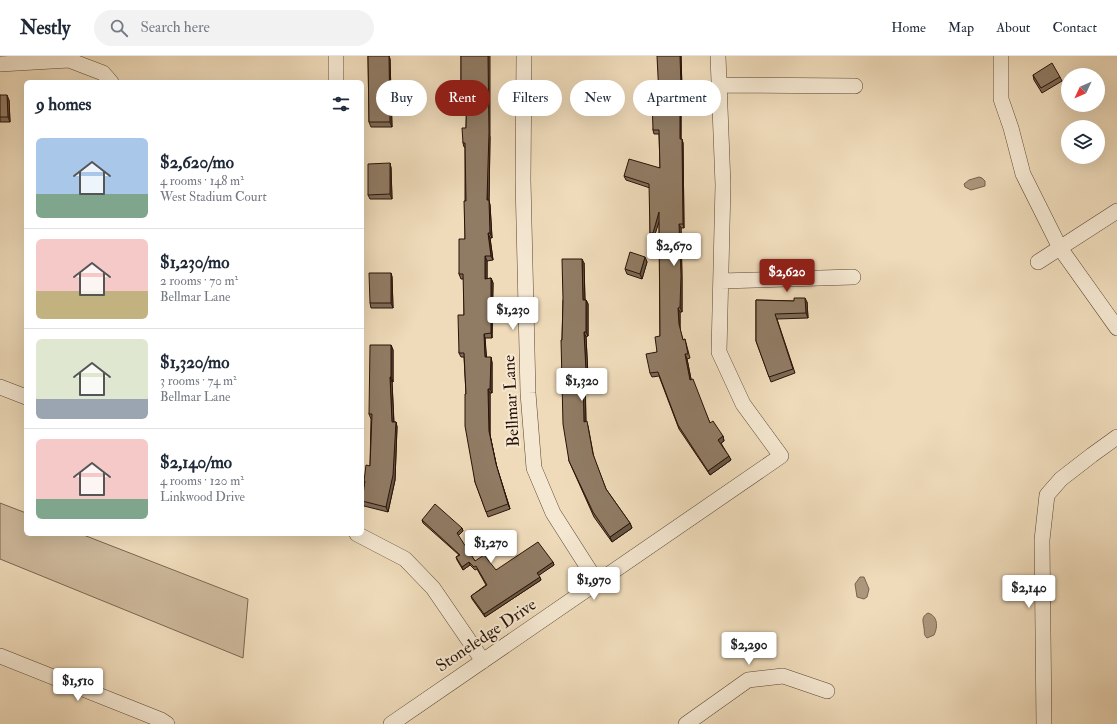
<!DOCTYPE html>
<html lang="en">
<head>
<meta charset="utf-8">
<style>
	:root { --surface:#fff; --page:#f2f2f3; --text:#1f2937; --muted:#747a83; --line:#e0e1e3; --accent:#8f2418 }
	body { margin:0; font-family:"IM FELL Double Pica",serif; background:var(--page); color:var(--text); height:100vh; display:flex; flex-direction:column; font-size:15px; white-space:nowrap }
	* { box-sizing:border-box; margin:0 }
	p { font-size:13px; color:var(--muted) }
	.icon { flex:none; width:22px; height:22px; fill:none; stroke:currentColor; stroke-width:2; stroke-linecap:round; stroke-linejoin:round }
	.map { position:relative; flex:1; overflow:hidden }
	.details { position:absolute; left:24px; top:24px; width:340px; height:456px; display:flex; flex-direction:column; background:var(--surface); border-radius:6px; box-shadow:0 4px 16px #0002 }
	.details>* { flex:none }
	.guide { position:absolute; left:376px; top:24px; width:380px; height:36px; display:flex; gap:8px }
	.needle { width:26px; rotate:226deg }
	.tools { position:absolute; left:1061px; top:12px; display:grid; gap:8px }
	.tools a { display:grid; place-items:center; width:44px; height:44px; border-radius:50%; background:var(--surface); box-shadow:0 4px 16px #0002; font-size:20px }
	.price { position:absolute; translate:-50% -34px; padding:0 9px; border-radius:4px; background:#fff; color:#222; font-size:13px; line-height:26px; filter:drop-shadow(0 1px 2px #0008) }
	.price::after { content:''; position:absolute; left:50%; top:24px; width:12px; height:9px; margin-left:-6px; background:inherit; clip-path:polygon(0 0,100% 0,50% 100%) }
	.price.on { background:var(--accent); color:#fff }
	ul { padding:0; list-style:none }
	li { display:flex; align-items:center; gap:12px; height:100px; padding:0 12px }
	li+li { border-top:1px solid var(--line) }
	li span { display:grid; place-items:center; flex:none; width:112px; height:80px; border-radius:6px; color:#555 }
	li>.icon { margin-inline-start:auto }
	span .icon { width:48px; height:48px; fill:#fffc; stroke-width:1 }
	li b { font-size:17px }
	h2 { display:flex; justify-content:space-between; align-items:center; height:48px; padding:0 12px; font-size:17px }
	.chip { padding:0 14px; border-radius:18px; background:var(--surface); box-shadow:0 4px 16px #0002; font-size:14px; line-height:36px }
	.chip.on { background:var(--accent); color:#fff }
	header { display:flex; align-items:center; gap:24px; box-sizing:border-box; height:56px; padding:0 20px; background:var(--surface); border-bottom:1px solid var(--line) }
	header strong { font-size:19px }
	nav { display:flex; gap:22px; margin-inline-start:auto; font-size:14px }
	.search { width:280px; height:36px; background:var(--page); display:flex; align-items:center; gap:10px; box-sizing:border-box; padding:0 14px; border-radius:22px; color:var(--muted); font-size:15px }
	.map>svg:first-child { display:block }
</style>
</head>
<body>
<header>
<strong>Nestly</strong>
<div class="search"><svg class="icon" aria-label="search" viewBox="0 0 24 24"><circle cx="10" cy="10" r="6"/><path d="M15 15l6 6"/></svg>Search here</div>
<nav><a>Home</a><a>Map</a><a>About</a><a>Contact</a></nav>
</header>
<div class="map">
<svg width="1117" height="668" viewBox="0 0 1117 668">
	<rect width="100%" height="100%" fill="#efdbba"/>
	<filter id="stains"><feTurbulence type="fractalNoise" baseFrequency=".005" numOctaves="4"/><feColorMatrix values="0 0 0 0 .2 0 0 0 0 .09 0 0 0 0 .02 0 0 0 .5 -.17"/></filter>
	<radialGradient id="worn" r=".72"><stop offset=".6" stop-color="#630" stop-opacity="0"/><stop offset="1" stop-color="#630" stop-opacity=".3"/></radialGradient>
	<path fill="#cdb99c" stroke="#7b6652" d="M0,447L26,457V478H81L248,543L243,602L0,503Z"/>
	<path fill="#ac977d" stroke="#78624e" d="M979,121L982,122L985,125V130L971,134L965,131L964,128L969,124Z
		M860,521H864L869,533L867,541L864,543L857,541L855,528Z
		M928,557C938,560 938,571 934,579L927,582C923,578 925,577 924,572C923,565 921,561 928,557Z"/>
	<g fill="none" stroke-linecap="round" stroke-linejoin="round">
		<g stroke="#5a4534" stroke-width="16">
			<path id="street" d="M336,0V26
				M524,0L523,124L528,337L534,412L553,457L597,526
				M1001,0V43L1011,72L1023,118L1060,192L1117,272
				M0,8L69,4L103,17L111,26
				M719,29L855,30
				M1038,206L1117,155
				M721,225L853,221
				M0,331L26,341
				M357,478L405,503L433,532L483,605
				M0,600L161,664L167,668
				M391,668L781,400L743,348L719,296L723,129L718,0
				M686,668L748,624L783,620L827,635
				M1044,668L1042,484L1047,439L1061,423L1092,399L1117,381"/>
		</g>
		<use href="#street" stroke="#f5e8d2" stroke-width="15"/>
	</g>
	<path fill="#7c6a56" stroke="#291307" d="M368,0H389L390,3L392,71H371L369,66Z
		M461,0L490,81L489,145L490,149L492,182H490L493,204L487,205V223L491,222L493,227L492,282H485L486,301L492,306V337H490V379L497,412L510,453L488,461L475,426L466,338L464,301H461L459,297L464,259V223H461L459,218L465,183V91H464L463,87L466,72L467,35L463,36L461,31Z
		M681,0L682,34H681V83L683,87L684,172H681L682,223V256H680V273L683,284L685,283L686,287L690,302L687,303L691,323L710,367L723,380L724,385L721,387L731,404L710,419L679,373L659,320L652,321L650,317L657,296L660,280L659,165L654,181H652L650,177V132L626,124L624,120L660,112L659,78H654L653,74L659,40Z
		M1033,19L1060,21L1062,25L1042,37L1034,24Z
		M0,39L9,44L10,66H0Z
		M390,107L391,112L392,143H370L368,139Z
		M645,201L647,206L642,223L627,218L625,213Z
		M584,207L585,244H586L588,248V280L586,281L588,320H585L586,366L588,370L594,402L606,433L630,467L632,472L612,486L594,461L569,405L562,284L563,244Z
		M391,217L392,221L393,252H371L370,247Z
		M756,244L794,245L807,246L808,262L777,263L795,317L771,326L756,285Z
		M391,289L393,294V326H392L394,366H396L397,371L395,424L388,456L364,450L362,444L365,428L364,425L370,410L371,363L369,358Z
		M422,464L462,472L463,475L458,480L475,505L496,514L553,506L554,509L538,519L541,524L485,561L472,543L471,540L486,529L477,513L475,514L470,509L463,514L457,504L456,501L459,499L423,467Z"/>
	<path fill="#655646" stroke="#291307" d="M389,0L390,3L392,71L390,66Z
		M488,0H490V81L489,145L490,149L492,182L490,177L487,144Z
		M680,0H681L682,34L681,30Z
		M680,30L681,34V87L680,83Z
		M7,39L9,44L10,66L8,61Z
		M682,83L683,87L684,172L683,168Z
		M390,107L391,112L392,143L390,138Z
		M659,156L661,160L654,181L653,177Z
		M679,168L681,172L682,223V256L680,251Z
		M488,177L490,182L493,204L491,200Z
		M485,200L487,205V227L485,223Z
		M645,201L647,206L642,223L640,218Z
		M582,203L584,207L585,248L583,244Z
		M391,217L392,221L393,252L391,247Z
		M491,222L493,227L492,282L491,277Z
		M805,242L807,246L808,262L806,257Z
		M586,244L588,248V280L586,276Z
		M678,252L680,256V273L679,268Z
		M584,276L586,281L588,320L586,315Z
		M484,278L485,282L487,306L485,301Z
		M391,289L393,294V326L391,321Z
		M685,298L687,303L692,328L690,324Z
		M491,301L492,306V337L490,333Z
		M583,315L585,320L586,371L584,366Z
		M390,321L392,326L394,371L392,366Z
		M488,333L490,337V379L497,412L510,453L496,408L489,375Z
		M396,366L397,371L395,424L388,456L386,451Z
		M723,380L724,385L720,388L718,384Z
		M729,400L731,404L710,419L708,415Z
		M630,467L632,472L612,486L610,481Z
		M462,472L463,475L458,480L457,477Z
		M469,506L470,509L463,514L462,511Z
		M553,506L554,509L538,520L537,517Z
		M540,521L541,524L485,561L484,558Z"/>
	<path fill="#907b64" stroke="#291307" d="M368,0H389L390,66H369Z
		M461,0H488L489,76L487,144H489L490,177H488L491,200H485V223L491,222V277L484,278L485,301H491L490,333H488L489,375L496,408L508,448L486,456L475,426L465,370V338H466L464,297H459L458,259H464L463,218H459V183H465L464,145H466L465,87H463L462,72H466L467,31H461Z
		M657,0H680L681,30H680V83H682L683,168H679L681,219L680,251L678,252L679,268L683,284L685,283L688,298H685L690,324L693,323L710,367L713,365L723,380L718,384L729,400L708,415L678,369L658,316L650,317L646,298L657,296L655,281L660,280L659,156L653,177H650L649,128L624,120L629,103L660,112L659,74H653L652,41L659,40Z
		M1052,7L1060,21L1041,32L1033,19Z
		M0,39H7L8,61H0Z
		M390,107V138L368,139V108Z
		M630,196L645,201L640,218L625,213Z
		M562,203H582L583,244H586V276H584L586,315H583L584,366L587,365L593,398L606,433L630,467L610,481L593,456L569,405L563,368L561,284H562L563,244Z
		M369,217H391V247H370Z
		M794,242H805L806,257L775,258L793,313L769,321L756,285V244L794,245Z
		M370,289H391V321H390L392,366H396L393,419L386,451L362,445L365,425H364L366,409L370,410L372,358H369Z
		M435,448L462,472L457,477L475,505L484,499L496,514L538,486L553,506L537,517L540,521L484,558L471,540L487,529L476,510L474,511L469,506L462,511L456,501L460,499L422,464Z"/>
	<g text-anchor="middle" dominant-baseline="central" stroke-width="4" stroke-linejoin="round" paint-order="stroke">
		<g font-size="17" fill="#291307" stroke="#f5e8d2">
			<text transform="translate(511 345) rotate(-93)">Bellmar Lane</text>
			<text transform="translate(486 579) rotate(-34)">Stoneledge Drive</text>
		</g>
	</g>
	<rect width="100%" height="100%" filter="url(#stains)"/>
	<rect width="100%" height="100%" fill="url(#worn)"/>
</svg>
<div class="tools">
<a><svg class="needle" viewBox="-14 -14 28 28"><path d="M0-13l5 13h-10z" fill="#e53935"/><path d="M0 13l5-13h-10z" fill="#747a83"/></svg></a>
<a><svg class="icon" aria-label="layers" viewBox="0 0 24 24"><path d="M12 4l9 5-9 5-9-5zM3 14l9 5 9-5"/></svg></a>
</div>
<b class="price" style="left:674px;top:211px">$2,670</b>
<b class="price on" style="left:787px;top:237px">$2,620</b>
<b class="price" style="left:513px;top:275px">$1,230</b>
<b class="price" style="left:582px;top:346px">$1,320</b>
<b class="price" style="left:491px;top:508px">$1,270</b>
<b class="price" style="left:594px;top:545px">$1,970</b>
<b class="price" style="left:1029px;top:553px">$2,140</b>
<b class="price" style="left:749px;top:610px">$2,290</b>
<b class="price" style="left:78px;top:646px">$1,510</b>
<div class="guide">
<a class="chip">Buy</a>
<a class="chip on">Rent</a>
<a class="chip">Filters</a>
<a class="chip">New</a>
<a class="chip">Apartment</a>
</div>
<section class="details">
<h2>9 homes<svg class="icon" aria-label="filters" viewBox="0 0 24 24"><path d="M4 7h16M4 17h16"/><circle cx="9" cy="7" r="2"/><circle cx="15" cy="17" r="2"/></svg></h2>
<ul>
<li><span style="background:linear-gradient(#a9c7e8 70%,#7fa58c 0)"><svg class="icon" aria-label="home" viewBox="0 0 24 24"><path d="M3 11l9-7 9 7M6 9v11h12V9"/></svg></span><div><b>$2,620/mo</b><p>4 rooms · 148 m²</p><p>West Stadium Court</p></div></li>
<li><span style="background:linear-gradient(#f6c9c9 65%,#c2b280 0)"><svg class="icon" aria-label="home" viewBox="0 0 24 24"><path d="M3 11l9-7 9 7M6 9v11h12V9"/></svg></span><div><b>$1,230/mo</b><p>2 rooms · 70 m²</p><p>Bellmar Lane</p></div></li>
<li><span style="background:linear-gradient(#dfe7d0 75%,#9aa5b1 0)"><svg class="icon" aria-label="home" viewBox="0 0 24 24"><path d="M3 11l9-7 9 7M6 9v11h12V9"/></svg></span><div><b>$1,320/mo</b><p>3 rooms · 74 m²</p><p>Bellmar Lane</p></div></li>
<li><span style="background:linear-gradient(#f6c9c9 75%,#7fa58c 0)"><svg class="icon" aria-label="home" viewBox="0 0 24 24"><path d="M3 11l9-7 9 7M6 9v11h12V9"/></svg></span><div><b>$2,140/mo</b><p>4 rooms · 120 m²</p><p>Linkwood Drive</p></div></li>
</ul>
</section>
</div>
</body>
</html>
